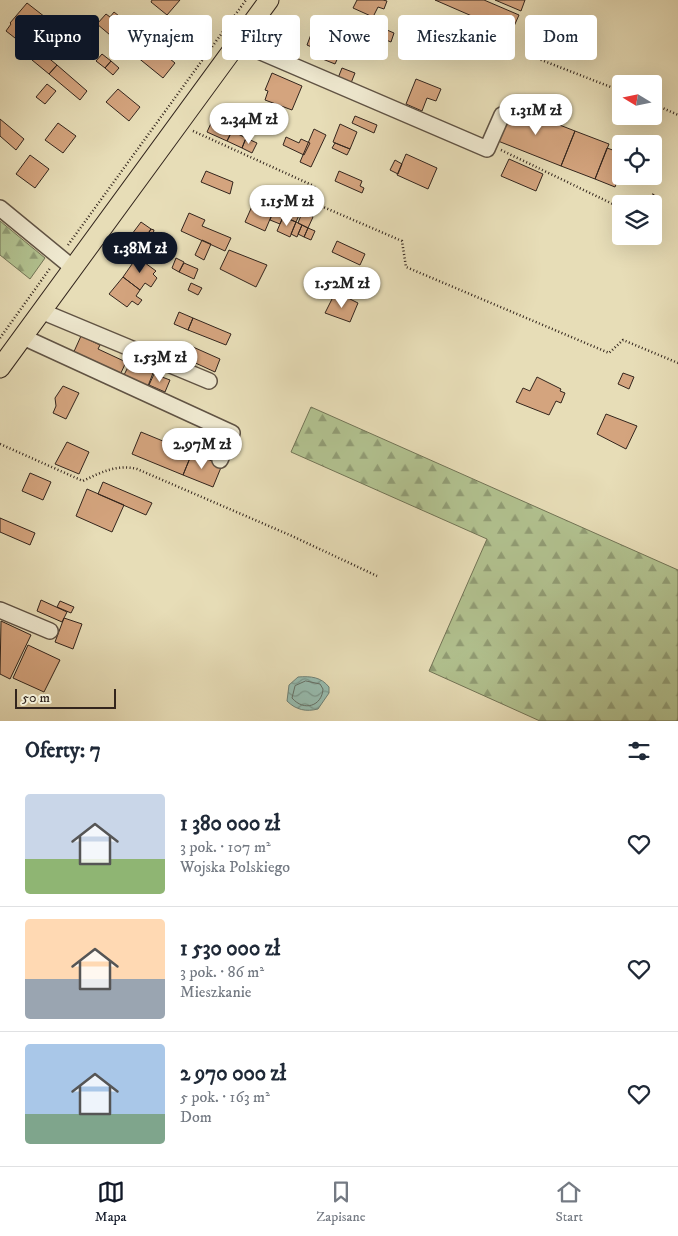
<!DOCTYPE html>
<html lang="pl">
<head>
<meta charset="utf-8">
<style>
	:root { --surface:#fff; --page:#f6f6f7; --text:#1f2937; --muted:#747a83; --line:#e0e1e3; --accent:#111827 }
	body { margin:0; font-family:"IM FELL DW Pica",serif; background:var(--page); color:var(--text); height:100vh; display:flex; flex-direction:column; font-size:19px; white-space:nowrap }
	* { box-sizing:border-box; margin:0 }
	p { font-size:16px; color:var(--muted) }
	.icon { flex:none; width:28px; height:28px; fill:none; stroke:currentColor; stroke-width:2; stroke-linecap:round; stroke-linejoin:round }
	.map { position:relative; height:721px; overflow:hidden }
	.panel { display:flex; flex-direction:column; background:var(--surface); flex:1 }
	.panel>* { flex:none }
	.guide { position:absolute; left:15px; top:15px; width:649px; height:45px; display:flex; gap:10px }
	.needle { width:32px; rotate:280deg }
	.controls { position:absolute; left:612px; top:75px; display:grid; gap:10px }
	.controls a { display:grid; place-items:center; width:50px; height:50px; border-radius:5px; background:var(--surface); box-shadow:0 5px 20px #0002; font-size:25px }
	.scale { position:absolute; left:15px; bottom:12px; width:101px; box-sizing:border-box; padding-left:5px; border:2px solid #33251d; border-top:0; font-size:14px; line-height:18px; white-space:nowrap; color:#33251d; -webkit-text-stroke:4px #efe9d0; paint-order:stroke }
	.price { position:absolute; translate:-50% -42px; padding:0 11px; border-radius:18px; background:#fff; color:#222; font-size:16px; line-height:32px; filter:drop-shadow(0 1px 2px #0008) }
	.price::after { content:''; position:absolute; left:50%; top:30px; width:15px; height:11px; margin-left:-8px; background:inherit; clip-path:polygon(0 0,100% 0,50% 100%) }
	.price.on { background:var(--accent); color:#fff }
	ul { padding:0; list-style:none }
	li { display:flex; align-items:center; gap:15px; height:125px; padding:0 25px }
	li+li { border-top:1px solid var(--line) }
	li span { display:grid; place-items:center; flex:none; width:140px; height:100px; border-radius:5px; color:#555 }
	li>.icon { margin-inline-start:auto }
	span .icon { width:60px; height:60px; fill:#fffc; stroke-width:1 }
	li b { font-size:21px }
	h2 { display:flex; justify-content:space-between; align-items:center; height:60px; padding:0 25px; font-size:21px }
	.tag { padding:0 18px; border-radius:5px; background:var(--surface); box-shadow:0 5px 20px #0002; font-size:18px; line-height:45px }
	.tag.on { background:var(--accent); color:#fff }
	.tab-bar { display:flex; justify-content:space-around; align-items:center; height:70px; border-top:1px solid var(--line); background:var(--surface); font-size:14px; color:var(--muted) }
	.tab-bar a { display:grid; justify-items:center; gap:2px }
	.tab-bar .on { color:var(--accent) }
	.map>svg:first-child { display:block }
</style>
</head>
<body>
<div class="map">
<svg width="678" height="721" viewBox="0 0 678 721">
	<defs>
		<pattern id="forest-firs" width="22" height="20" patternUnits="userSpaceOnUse" patternTransform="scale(1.25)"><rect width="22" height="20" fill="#b2c290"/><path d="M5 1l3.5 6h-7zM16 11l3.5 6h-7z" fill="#919d75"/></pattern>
		<pattern id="water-waves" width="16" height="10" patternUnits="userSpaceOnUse" patternTransform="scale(1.25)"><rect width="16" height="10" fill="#97bcaf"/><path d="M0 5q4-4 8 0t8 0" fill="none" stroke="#7c998e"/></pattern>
	</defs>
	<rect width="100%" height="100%" fill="#e7ddb7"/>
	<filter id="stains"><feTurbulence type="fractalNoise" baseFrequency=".004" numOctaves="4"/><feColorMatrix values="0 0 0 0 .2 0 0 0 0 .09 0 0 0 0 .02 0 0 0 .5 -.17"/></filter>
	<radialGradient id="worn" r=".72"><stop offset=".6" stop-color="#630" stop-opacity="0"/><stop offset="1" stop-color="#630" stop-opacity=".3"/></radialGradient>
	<path fill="url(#forest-firs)" stroke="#727456" d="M0,221L45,258L30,279L0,255Z
		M311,407L678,570V721H540L429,671L487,539L291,452Z"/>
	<path fill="url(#water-waves)" stroke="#6f8075" d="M298,677C311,676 321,677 329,687V693L318,709C306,712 296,710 287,701L289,685Z"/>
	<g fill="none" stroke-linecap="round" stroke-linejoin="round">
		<path stroke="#657066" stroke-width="1" d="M306,681L320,684L323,689C322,706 304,712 292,698L295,686Z"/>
	</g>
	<path fill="#d4a47e" stroke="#33251d" d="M152,0H180L167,15L151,2Z
		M357,0H383L387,1L384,9L378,7L373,17L353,8Z
		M435,0H484L519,15L511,33Z
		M495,0H525L521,11Z
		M27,3L45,17L24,45L6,31L11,24L10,23Z
		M114,12L129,24L116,40L97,24L106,14L110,17Z
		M380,27L394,33L391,42L376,36Z
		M313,29L341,39L338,47L342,49L335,64L320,58L323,52L307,45Z
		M143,37L175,63L163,78L131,52Z
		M40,51L57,65L49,74L32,60Z
		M102,54L111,61L105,68L96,61Z
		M111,61L119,68L113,75L105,68Z
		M57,65L87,91L80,100L49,74Z
		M342,68L355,73L351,83L338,78Z
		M272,73L302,86L292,110L265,100L268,91L265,90Z
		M416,79L441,89L436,101L427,98L422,111L406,104Z
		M47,84L56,91L45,104L36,97Z
		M118,89L140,107L129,121L106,102Z
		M511,106L575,131L561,166L498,141Z
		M242,110L278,126L274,134L238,118Z
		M355,116L377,125L374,133L352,123Z
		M0,119L24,139L16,150L0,136Z
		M212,121L232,131L227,141L207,132Z
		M58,123L76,136L63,153L45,140Z
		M340,124L357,132L350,149L333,142Z
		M314,129L326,135L311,167L300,162Z
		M232,131L246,138L242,148L227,141Z
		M575,131L609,144L595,179L561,166Z
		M286,137L299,143L301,139L310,143L304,155L283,145Z
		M246,138L257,143L252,153L242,148Z
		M335,143L350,149L347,155L332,148Z
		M607,148L621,153V171L615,187L595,179Z
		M406,154L437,168L428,189L397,175Z
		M30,155L49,169L35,188L16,174Z
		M509,159L543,174L536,191L501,176Z
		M395,160L402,164L398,174L390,170Z
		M206,171L233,182L230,194L201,182Z
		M339,171L362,181L360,186L364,188L362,193L335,181Z
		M274,191L289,198L282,214L253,204L258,192L271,198Z
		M253,204L273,212L265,231L245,222Z
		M290,207L301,211L296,222L285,217Z
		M273,212L283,217L280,224L270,220Z
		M189,213L205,220L202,226L231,238L225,251L181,231Z
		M302,213L313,217L308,228L298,223Z
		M283,217L296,222L290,237L277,231Z
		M141,222L151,229L141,244L129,238Z
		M296,222L302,225L297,237L291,234Z
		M302,225L308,228L304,237L298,234Z
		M308,228L315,231L311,240L304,237Z
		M151,229L154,230L153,234L163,239L157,251L141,244Z
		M202,240L211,244L204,260L195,255Z
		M337,241L365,254L360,265L332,252Z
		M229,250L267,265L256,287L220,269Z
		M137,257L156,271L153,274L157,278L151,287L145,283L140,290L123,277Z
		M176,258L184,262L179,272L172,268Z
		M184,263L198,269L194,279L179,272Z
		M123,277L140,290L136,296L142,300L138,305L132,301L127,307L109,294Z
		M191,283L202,288L198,295L188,290Z
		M333,297L343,302L346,297L358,303L350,322L325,313Z
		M179,312L193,318L188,330L174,324Z
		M193,318L231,334L226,345L188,330Z
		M81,336L100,345L98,349L126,362L120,375L72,356Z
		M184,343L220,359L215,372L178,355Z
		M130,363L153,373L148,386L124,375Z
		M623,373L634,377L629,389L618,384Z
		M154,374L170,380L165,392L149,385Z
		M537,377L561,389L560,391L565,393L561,403L556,401L549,415L516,402L523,388L530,391Z
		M63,386L79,393L66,419L53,413L56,406L55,398Z
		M606,414L637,426L626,449L597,434Z
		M141,432L192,453L183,475L132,454Z
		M67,442L89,452L79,474L55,464Z
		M192,453L222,465L213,487L183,475Z
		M30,473L51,482L43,500L22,491Z
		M103,482L152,503L146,515L98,494Z
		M87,489L124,505L112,532L76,516Z
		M0,518L35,533L30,545L0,532Z
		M41,600L67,612L62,622L37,611Z
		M60,601L74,607L71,613L57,607Z
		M64,618L82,624L73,649L55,642Z
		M1,621L31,635L10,679L0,674Z
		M28,645L60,660L44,692L13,678Z"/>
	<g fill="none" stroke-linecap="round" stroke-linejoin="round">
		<g stroke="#605344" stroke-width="18">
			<path id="minor" d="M239,41L254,49L487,149L502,115
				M0,208L73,268
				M41,311L209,381
				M23,337L232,433L220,460
				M0,610L50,631"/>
		</g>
		<g stroke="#33251d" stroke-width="21">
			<path id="major" d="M0,368L269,0"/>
		</g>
		<path stroke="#33251d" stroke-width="2.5" stroke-dasharray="1 2.5" stroke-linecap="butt" d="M531,56L621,91
			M654,104L678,115
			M193,131L314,186L321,206L402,241L406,267L609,353L623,340L678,363
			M501,150L621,208
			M648,204L654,193
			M68,245L246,0
			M0,338L51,267
			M0,444L83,481C101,472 118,464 137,469L292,536L377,576"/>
		<use href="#minor" stroke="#efe9d0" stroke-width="15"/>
		<use href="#major" stroke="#e7ddb7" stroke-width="19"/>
	</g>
	<rect width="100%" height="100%" filter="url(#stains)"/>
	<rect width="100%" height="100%" fill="url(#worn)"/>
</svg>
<div class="controls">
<a><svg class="needle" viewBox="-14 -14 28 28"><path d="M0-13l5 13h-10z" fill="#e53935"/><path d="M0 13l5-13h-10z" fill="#747a83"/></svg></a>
<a><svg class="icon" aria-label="locate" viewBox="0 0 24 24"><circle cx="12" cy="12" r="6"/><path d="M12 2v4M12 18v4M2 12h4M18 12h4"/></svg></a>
<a><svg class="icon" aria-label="layers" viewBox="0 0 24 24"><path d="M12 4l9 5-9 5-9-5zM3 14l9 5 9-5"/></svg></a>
</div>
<div class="scale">50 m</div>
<b class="price" style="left:536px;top:136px">1.31M zł</b>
<b class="price" style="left:249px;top:145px">2.34M zł</b>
<b class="price" style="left:287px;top:227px">1.15M zł</b>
<b class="price on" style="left:140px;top:274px">1.38M zł</b>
<b class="price" style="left:342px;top:309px">1.52M zł</b>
<b class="price" style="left:160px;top:383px">1.53M zł</b>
<b class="price" style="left:202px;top:470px">2.97M zł</b>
<div class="guide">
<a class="tag on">Kupno</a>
<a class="tag">Wynajem</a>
<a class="tag">Filtry</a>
<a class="tag">Nowe</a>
<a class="tag">Mieszkanie</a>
<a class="tag">Dom</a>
</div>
</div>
<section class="panel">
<h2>Oferty: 7<svg class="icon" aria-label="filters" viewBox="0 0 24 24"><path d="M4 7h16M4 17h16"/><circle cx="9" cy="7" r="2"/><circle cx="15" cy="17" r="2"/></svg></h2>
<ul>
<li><span style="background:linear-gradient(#c9d6e8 65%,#8fb573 0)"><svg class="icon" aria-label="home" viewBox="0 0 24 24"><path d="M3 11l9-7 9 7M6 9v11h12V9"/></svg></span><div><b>1 380 000 zł</b><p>3 pok. · 107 m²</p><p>Wojska Polskiego</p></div><svg class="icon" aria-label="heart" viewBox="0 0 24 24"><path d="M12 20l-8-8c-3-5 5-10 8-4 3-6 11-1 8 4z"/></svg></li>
<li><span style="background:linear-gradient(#ffd9b3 60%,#9aa5b1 0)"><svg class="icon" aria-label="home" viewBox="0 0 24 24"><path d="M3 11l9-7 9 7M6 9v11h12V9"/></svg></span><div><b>1 530 000 zł</b><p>3 pok. · 86 m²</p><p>Mieszkanie</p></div><svg class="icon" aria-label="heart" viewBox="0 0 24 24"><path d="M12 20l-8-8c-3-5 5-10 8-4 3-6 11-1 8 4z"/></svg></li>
<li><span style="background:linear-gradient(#a9c7e8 70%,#7fa58c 0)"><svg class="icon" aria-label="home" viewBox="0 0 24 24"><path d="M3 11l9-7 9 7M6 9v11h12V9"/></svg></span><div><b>2 970 000 zł</b><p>5 pok. · 163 m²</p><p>Dom</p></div><svg class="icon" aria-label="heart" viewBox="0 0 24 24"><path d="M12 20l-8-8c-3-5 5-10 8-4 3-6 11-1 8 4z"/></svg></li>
</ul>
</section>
<nav class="tab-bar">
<a class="on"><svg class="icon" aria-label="map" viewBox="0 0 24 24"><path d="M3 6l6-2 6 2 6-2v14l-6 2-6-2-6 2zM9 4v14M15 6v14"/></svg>Mapa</a>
<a><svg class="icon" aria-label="saved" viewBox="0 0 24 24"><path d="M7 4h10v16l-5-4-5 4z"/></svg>Zapisane</a>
<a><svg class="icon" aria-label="home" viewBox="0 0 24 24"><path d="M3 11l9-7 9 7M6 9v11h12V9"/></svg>Start</a>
</nav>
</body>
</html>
